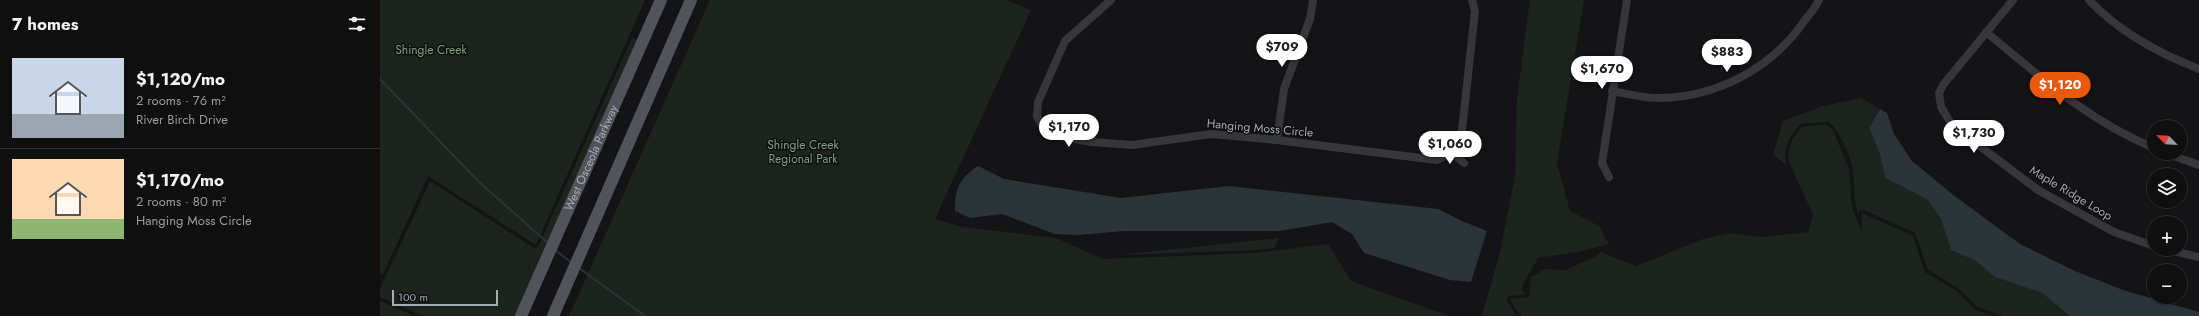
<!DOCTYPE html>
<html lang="en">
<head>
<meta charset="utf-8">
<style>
	:root { --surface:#0f0f10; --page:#1d1d1e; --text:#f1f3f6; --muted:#9b9c9f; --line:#2f2f30; --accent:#ea580c }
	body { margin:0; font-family:Jost,sans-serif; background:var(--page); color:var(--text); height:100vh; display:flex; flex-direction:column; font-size:15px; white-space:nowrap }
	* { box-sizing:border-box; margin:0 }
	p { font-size:13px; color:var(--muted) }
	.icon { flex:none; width:22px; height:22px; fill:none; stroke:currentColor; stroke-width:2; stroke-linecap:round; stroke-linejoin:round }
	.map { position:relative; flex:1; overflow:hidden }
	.drawer { display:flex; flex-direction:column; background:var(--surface); width:380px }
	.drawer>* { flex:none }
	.needle { width:26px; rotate:295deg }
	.fabs { position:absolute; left:1767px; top:120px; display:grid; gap:8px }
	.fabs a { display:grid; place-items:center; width:40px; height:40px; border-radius:50%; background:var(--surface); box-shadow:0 1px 3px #0004,0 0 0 1px var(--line); font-size:20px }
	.scale { position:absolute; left:12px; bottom:10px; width:106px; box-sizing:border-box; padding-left:4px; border:2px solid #a6acb6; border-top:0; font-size:11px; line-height:14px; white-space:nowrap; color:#a6acb6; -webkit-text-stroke:3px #0f0f11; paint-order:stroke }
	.price { position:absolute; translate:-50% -34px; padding:0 9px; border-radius:14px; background:#fff; color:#222; font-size:13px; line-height:26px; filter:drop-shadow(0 1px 2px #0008) }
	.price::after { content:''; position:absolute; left:50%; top:24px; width:12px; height:9px; margin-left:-6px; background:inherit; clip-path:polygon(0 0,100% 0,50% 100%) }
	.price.active { background:var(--accent); color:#fff }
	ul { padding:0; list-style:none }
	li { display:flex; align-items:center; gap:12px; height:100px; padding:0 12px }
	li+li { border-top:1px solid var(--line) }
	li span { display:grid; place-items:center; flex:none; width:112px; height:80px; border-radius:0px; color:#555 }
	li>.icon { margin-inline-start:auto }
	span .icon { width:48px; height:48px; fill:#fffc; stroke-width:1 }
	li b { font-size:17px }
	h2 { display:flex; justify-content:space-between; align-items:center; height:48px; padding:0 12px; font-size:17px }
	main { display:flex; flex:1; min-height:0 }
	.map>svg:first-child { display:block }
</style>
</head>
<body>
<main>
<section class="drawer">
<h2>7 homes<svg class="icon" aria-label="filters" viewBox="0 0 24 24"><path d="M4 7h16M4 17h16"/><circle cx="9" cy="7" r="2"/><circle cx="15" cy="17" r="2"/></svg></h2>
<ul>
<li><span style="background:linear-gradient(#c9d6e8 70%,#9aa5b1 0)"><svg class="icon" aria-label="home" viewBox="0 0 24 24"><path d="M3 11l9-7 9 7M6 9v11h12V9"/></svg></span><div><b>$1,120/mo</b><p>2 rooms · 76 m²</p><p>River Birch Drive</p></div></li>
<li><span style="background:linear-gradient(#ffd9b3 75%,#8fb573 0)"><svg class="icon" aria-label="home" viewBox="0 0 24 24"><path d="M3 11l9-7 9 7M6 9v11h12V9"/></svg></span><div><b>$1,170/mo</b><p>2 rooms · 80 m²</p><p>Hanging Moss Circle</p></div></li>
</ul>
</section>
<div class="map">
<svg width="1819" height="316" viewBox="0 0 1819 316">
	<rect width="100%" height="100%" fill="#141416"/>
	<path fill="#1c241d" d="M0,0H265L156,245L48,176L3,274L0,273Z
		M330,0H627L651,10L555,219L583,227L676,238L723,259L876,253L948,244L971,281L1069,316H189Z
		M1150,0H1204L1177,163L1190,211L1219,226L1229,244L1197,252L1158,258L1142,286L1144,295L1129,296L1126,299L1137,316H1102L1120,252L1135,176L1137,98Z
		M252,38L259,40L136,316H42L0,297V289L50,181L154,248L158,247Z
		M1481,98L1500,109L1489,128L1500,154L1505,178L1548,200L1561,219L1571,250L1596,261L1615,277L1662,293L1690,316H1624L1597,307L1578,288L1548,270L1535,233L1484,210L1479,211V216C1473,202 1475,186 1473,171C1471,155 1460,133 1449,122L1420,124C1410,136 1401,150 1407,166L1393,154L1403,121L1443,106Z
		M1446,124L1453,130L1469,169L1472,208L1482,233V213L1533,236L1545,272L1577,291L1595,310L1614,316H1141L1129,299L1149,297L1151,277L1165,269L1186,270L1214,257L1221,252L1256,266L1323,239L1351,233L1381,237L1428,232L1433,215L1408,159L1412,139L1422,127Z
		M899,238L894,248L875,250L738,255Z
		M0,301L34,316H0Z"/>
	<path fill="#2b3439" d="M1500,109L1507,113L1514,134L1532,161L1572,194L1640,244L1695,271L1743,290L1819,312V316H1690L1662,293L1615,277L1596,261L1571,250L1561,219L1548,200L1505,178L1500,154L1489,128Z
		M598,166L624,179L741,198L849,186L1058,209L1082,221L1107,231L1091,282L1070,280L984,253L972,234L952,222L900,231H744L698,235L675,234L622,214L590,218L575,211C574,191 580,177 598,166Z"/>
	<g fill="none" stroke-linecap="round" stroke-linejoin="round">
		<path stroke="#2b3439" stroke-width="2" d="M0,79L99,182L169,244
			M175,250L192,263
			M199,268L265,316"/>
		<path stroke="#35373b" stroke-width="8" d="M731,0L685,41L658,102L657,116L664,129L683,137L712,142L752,145L831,134L897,140L1057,160L1072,153L1081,139L1095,11L1092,0
			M1633,0L1563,85L1559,93L1561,107L1570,122L1585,135L1658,190L1734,232L1774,246
			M1709,0C1739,32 1778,53 1819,69
			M1606,32C1662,78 1707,120 1774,148
			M1232,91C1247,94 1263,98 1277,98C1337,98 1392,68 1425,20C1430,14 1436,7 1439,0
			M897,140L904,89L930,19L933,0
			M1072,153L1084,163
			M1785,153L1819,165
			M1229,177L1222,163L1247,0
			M1784,249L1819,257"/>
		<g stroke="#51545a" stroke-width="12">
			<path id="s1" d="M141,316L281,0"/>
			<path d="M173,316L311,0"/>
		</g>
	</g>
	<g text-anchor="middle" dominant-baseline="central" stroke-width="3" stroke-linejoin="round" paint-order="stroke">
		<g font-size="12" fill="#7ea17e" stroke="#0f0f11">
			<text x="51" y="50">Shingle Creek</text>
			<text x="423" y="145">Shingle Creek<tspan x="423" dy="14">Regional Park</tspan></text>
		</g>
		<g font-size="12" fill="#a6acb6" stroke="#0f0f11">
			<text transform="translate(880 128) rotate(5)">Hanging Moss Circle</text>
			<text stroke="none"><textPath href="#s1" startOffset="173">West Osceola Parkway</textPath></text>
			<text transform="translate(1691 193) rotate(31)">Maple Ridge Loop</text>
		</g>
	</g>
</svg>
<div class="fabs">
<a><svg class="needle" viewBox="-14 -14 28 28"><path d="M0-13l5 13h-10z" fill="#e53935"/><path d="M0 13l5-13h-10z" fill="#9b9c9f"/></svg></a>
<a><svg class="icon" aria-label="layers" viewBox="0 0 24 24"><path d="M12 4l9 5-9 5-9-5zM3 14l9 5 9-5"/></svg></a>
<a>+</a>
<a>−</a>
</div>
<div class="scale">100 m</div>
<b class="price" style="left:902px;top:68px">$709</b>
<b class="price" style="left:1347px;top:73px">$883</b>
<b class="price" style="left:1222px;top:90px">$1,670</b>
<b class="price active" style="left:1680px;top:106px">$1,120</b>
<b class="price" style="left:689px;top:148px">$1,170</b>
<b class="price" style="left:1594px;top:154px">$1,730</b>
<b class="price" style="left:1070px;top:165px">$1,060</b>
</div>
</main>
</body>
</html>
